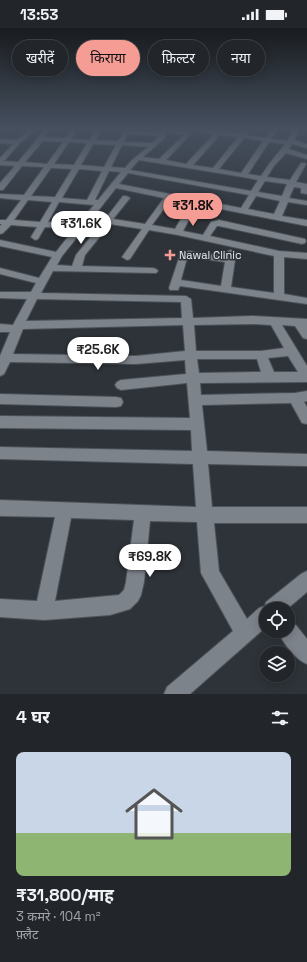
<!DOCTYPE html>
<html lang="hi">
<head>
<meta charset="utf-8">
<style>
	:root { --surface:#22262b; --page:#2a2e33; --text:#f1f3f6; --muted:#a2a5a9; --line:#3f4347; --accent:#f59c95 }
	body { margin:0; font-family:"Space Grotesk","Noto Sans Devanagari",sans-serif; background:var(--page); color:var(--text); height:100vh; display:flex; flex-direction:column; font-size:15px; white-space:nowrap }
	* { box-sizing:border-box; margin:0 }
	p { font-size:13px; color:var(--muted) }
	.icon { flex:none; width:22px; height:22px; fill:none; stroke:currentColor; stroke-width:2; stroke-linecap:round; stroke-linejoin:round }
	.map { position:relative; height:666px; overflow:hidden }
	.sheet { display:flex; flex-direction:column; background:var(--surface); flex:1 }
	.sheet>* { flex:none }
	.top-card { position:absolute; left:12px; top:12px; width:283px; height:36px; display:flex; gap:8px }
	.tools { position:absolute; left:259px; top:574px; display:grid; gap:8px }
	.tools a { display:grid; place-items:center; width:36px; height:36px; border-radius:50%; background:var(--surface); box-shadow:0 2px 10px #0003,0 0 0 1px var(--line); font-size:20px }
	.price { position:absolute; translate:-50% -34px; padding:0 9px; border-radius:14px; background:#fff; color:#222; font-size:13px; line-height:26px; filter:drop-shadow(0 1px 2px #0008) }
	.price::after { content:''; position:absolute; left:50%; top:24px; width:12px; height:9px; margin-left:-6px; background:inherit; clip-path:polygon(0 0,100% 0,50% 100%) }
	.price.current { background:var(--accent); color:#111 }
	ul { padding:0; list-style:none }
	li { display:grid; align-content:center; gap:8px; height:212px; padding:0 16px }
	li span { display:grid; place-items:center; height:124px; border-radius:8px; color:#555 }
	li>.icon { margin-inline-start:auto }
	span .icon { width:72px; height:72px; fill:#fffc; stroke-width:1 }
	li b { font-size:17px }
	h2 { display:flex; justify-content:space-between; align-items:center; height:48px; padding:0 16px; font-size:17px }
	.chip { padding:0 14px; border-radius:18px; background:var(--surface); box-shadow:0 2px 10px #0003,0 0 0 1px var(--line); font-size:14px; line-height:36px }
	.chip.current { background:var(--accent); color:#111 }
	.status { display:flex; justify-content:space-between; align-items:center; height:28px; padding:0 20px; background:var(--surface); direction:ltr }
	.status svg { height:11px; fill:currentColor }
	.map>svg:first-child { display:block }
</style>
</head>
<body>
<div class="status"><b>13:53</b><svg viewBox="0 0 49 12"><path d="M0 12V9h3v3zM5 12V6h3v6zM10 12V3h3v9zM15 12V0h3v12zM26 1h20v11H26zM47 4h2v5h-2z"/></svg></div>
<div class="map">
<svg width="307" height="666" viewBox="0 0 307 666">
	<rect width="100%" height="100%" fill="#2e3339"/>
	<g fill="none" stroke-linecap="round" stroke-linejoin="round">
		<g stroke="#4d5257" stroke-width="2">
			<path id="minor" d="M31,101H37L20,115L4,133L18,134L38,110L44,101H50L45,109L65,110L72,101H78L71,111L90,112L96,101H102L96,112L118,113L126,101H132L131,102L160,104L161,101L185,103L191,106L166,132L186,136L214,106L195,103L192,101L217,103L219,101H225L223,103L240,106L246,101L249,103L246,107L266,110L272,101H278L271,111L287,113L294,101H300L294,112L307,116V120L292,116L289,121L307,127V131L286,125L274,138L267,149L290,152L301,135H305L306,136L296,154L307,156V166L301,165V160L294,159L289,170L307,173V177L288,174L282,188L307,192V198L171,171L152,197L175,201L186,182H189L193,184L183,203L203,207L211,194L219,192L305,211L306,213L305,215L302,216L219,198H217L210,208L279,223L307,225V231L284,229V266L307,270V276L180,258L178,262H170L169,260L180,227L189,223L226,229L228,223L231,222L236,225L231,259L274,265V228L178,207L149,202L130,231L127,232L122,229L142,201L110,196L85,227L82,238L153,240L156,241L158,243L156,245L53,243L41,265L186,268L191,271L193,290L252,288L307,291V311L303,310L295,298L282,297L307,338V354L200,355L201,367L295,365L307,363V373L304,374L307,379V396L302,395L291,375L202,377L207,423L307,426V438L208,436L212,479H307V495H214L219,543L247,591L259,580L265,578L266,574L301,546L307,543V564L287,581H266V599L190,666H164L167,659L233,603L201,545L197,494L150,493L144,554L141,567L138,573L130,581L110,587L44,592L0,589V571L37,573L55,489L0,488V472L196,479L193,436L0,431V419L192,423L191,402L0,400V388L190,390L187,355L121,362L117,360L115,357L117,354L121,352L186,346L185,332L136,336L10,334L4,346L0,348V328L10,304H0V296L13,297L27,271L0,270V264H31L36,255L0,246V240L39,250L52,229L0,218V212L56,224L74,201L45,199L38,211L35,212L31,209L37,199L11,197L3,205L0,206V198L2,196H0V192H6L21,172L0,170V166L24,167L44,139L22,138L3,162H0V155L15,138L0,137V130L13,116L0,115V111L17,112ZM166,104L184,107L159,131L143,129L164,111ZM128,106L159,108L152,115L124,114ZM220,107L238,109L213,140L193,137ZM244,110L263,113L241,145L219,141ZM43,113L63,114L47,136L25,134ZM69,114L87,115L74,137L54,136ZM269,114L285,116L269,136L261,148L248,146ZM93,116L116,117L104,139L81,137ZM122,117L148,119L131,133L125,140L111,139ZM139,132L243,149L258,152L251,163L130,142ZM51,140L72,141L55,169L31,168ZM79,141L102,143L87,172L62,170ZM109,143L121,144L98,172H95ZM128,145L249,167L241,180L119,156ZM265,153L287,156L282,168L258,164ZM116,160L164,170L145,196L113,191L130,170L126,168H123L106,190L94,188ZM256,168L280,173L274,186L248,181ZM28,172L52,174L40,194L14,192ZM59,174L94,177L78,196L48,194ZM90,193L102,195L76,227L72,238L57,237L62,228ZM190,229L225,234L221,258L181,252L187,230ZM37,271L181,274L182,290L26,293ZM252,296L271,297L284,320L261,323H196L194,297ZM183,297L185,323L136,328L13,326L23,301ZM288,328L298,344H274L268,330ZM197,331H257L261,344L199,345ZM71,490L134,492L126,554L124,562L119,567L55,573Z
				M0,366L116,369L121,370L123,374L121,378L116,379L0,376Z
				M288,593L295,596L307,611V636C295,631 283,615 278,603H288Z"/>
		</g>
		<use href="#minor" fill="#7d838b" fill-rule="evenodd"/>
	</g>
	<linearGradient id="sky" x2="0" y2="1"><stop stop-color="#191c1f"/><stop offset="0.52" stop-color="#46505f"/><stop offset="1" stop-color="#46505f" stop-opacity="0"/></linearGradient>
	<rect width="307" height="194" fill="url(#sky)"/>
	<path fill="#f59c95" stroke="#2e3339" stroke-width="1.5" d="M168 221h4v4h4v4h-4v4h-4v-4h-4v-4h4z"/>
	<g text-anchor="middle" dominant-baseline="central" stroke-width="3" stroke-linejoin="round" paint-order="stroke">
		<g font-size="11" fill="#eaeef2" stroke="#2e3339" text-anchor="start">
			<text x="179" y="227">Nawal Clinic</text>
		</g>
	</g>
</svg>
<div class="tools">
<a><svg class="icon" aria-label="locate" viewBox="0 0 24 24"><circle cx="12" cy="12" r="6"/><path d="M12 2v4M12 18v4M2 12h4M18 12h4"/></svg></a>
<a><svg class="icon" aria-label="layers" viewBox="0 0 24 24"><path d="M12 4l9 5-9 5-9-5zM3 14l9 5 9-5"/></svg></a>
</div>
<b class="price current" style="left:193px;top:199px">₹31.8K</b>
<b class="price" style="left:81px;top:217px">₹31.6K</b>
<b class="price" style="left:98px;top:343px">₹25.6K</b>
<b class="price" style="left:150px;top:550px">₹69.8K</b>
<div class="top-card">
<a class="chip">खरीदें</a>
<a class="chip current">किराया</a>
<a class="chip">फ़िल्टर</a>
<a class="chip">नया</a>
</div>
</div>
<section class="sheet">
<h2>4 घर<svg class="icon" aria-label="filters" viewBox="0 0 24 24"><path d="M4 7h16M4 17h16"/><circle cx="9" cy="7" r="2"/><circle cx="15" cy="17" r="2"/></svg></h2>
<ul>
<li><span style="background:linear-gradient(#c9d6e8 65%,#8fb573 0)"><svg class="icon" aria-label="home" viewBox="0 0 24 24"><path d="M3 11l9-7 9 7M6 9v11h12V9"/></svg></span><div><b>₹31,800/माह</b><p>3 कमरे · 104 m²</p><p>फ़्लैट</p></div></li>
</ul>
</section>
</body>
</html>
